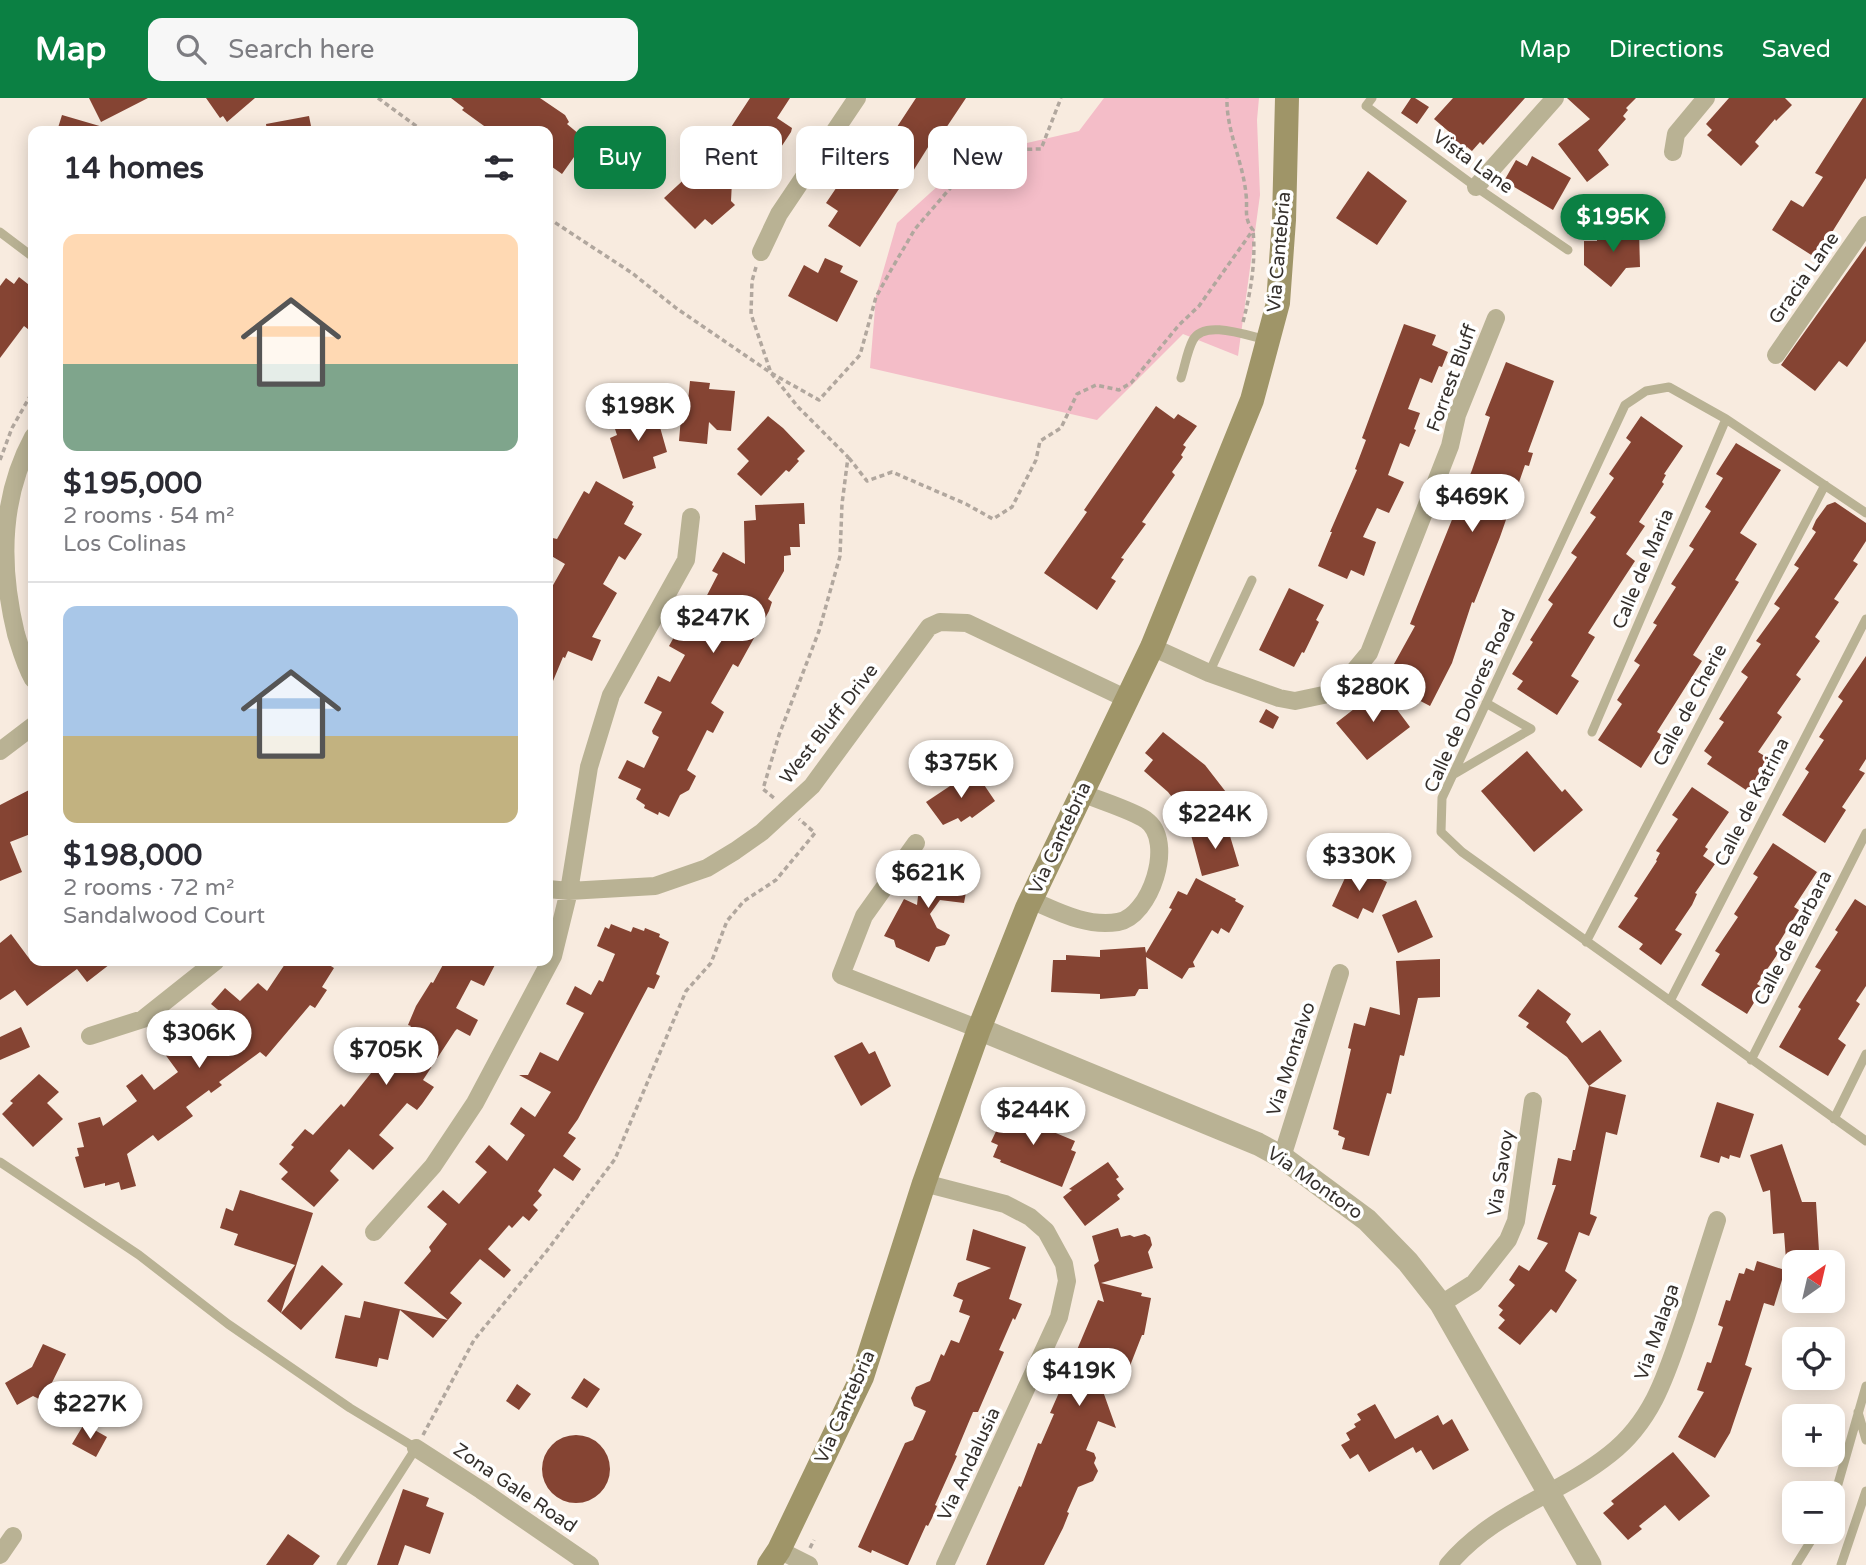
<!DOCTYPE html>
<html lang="en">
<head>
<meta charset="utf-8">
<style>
	:root { --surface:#fff; --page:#f7f7f7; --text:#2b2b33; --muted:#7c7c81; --line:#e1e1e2; --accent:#0b8043 }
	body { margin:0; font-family:"Varela Round",sans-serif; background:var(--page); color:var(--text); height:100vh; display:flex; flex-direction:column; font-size:26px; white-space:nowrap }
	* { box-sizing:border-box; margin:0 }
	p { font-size:23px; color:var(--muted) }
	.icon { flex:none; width:38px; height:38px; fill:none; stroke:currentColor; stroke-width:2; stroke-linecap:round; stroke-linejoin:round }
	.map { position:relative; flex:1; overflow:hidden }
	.drawer { position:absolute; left:28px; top:28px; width:525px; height:840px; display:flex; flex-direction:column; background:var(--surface); border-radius:14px; box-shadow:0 4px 18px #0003 }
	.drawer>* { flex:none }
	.guide { position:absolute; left:574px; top:28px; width:665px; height:63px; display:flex; gap:14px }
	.needle { width:46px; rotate:34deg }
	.controls { position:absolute; left:1782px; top:1152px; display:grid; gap:14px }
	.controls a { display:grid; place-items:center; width:63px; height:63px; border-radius:14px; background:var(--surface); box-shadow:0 4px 18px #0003; font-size:35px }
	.price { position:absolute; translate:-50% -60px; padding:0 16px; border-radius:24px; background:#fff; color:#222; font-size:23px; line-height:46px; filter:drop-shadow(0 2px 4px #0008) }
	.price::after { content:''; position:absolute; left:50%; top:42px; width:21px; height:16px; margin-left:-10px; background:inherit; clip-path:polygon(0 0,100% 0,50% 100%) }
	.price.on { background:var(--accent); color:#fff }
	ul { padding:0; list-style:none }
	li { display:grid; align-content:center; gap:14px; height:371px; padding:0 35px }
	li+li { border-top:2px solid var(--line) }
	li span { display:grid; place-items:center; height:217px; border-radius:14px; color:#555 }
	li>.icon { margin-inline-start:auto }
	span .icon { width:126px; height:126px; fill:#fffc; stroke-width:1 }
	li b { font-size:30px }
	h2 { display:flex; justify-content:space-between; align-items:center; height:84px; padding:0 35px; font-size:30px }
	.tag { padding:0 24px; border-radius:14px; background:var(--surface); box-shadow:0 4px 18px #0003; font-size:24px; line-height:63px }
	.tag.on { background:var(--accent); color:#fff }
	header { display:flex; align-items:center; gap:42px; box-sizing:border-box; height:98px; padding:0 35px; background:var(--accent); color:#fff }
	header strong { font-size:33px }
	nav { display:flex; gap:38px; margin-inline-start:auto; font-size:24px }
	.search { width:490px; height:63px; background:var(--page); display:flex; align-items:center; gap:18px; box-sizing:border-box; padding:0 24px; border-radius:14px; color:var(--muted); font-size:26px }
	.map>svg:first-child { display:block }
</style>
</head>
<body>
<header>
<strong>Map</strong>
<div class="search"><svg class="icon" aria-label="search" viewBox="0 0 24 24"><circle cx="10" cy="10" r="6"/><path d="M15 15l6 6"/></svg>Search here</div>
<nav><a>Map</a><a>Directions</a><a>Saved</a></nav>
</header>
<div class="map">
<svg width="1866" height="1467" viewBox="0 0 1866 1467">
	<rect width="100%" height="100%" fill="#f8ebdf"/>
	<path fill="#f4bdc8" d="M1104,0H1259L1257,22L1260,97L1238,258L1183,236L1097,322L870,270L876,198L897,125L940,86L997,52L1079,33Z"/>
	<path fill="#854433" d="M89,0H148L101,24Z
		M206,0H255L227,24L223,18L220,20Z
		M451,0H540L565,17L569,24L567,26L586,42L562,76L548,66V33H491L462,12L464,10Z
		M750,0H790L777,20L792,30L791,34L760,81L733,64L731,103L735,107L712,127L705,121L695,131L664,100L704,63L707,66Z
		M916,0H966L946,30L942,32L940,30L905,86L903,85L860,149L828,128L838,113L826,105L849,71L852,74L883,29L893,35Z
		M1411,0H1415L1429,9L1417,26L1401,15Z
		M1453,0H1525L1483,47L1480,44L1472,53L1467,49L1465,52L1451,40L1454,38L1434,21Z
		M1567,0H1636L1626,10L1628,12L1623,18L1626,21L1598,52L1609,67L1587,84L1558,46L1590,21Z
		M1729,0H1785L1792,7L1776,23L1775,21L1755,44L1759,48L1741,68L1707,37L1712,32L1706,26Z
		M1863,0H1866V80L1829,139L1830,142L1816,160L1772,132L1791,102L1803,109L1823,79L1815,75Z
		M62,17L103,29V33H57Z
		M309,18L312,33H267L266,26Z
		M1532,58L1571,80L1553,112L1504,83L1516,62L1527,68Z
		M1368,73L1407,103L1377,147L1336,120Z
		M1639,132L1640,169L1626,170L1611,189L1584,167V143H1597V133Z
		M1866,148V243L1847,269L1839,263L1815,293L1781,267Z
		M825,160L843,168L840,174L858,183L837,224L788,198L804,167L818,175Z
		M19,179L33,190V235L24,228L0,260V188L6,180L14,186Z
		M1404,226L1436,237L1432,247L1448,254L1442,269L1439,268L1432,285L1420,280L1408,311L1420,315L1414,331L1416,332L1409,349L1400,345L1388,377L1404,384L1389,415L1377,410L1363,439L1376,444L1364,478L1351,472L1347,481L1318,468L1332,434H1330L1357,372L1355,371L1366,342L1362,340Z
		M1506,264L1554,283L1528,354L1533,355L1529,368L1525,367L1500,439L1474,505L1472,504L1452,565L1430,608L1384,584L1415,528L1410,526L1472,372L1490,319L1485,317Z
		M690,283L710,285L709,291L735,293L731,333L717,332L709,324L707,346L679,343L681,319L684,302L688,303Z
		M654,308L667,354L653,359L656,370L623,381L610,340L617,337L614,328L635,320L634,315Z
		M1156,308L1174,321L1178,316L1197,328L1183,347L1186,349L1181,357L1183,359L1172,374L1175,377L1142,424L1146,426L1121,460L1124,461L1111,480L1116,483L1097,512L1044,475L1087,414L1084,412Z
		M768,318L783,330L805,353L797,361L799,363L789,374L786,372L761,398L737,376L749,363L737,351Z
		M1641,318L1683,348L1664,376L1666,377L1662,384L1664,386L1639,424L1645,428L1626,456L1635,463L1588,535L1595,539L1571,578L1579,583L1557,617L1517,591L1523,583L1512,576L1533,544L1530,542L1553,506L1548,502L1577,459L1571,455L1596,419L1590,415L1614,380L1609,376L1631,344L1626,340Z
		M1736,345L1781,372L1740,435L1757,446L1735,482L1739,484L1693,557L1702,563L1657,634L1662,637L1641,670L1598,642L1622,606L1617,602L1640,567L1634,563L1657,527L1653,525L1676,489L1671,486L1694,451L1689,448L1711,413L1705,409L1723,380L1716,376Z
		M596,383L633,404L632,407L634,408L624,426L642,436L625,462L619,458L603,486L617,495L592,539L601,542L592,563L568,553L565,560L563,559L548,595V496L565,466L548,456V439L557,441L584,393L589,396Z
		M1835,404L1866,425V443L1853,463L1858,466L1834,501L1839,504L1815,539L1820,543L1796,577L1801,581L1777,615L1782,619L1758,654L1768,660L1752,692L1748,690L1746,692L1707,666L1712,659L1704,653L1724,624L1719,621L1748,579L1741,574L1761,546L1756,543L1780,510L1774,506L1799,470L1794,467L1816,434L1812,431L1816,422L1827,407Z
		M804,405L805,426H799L800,449H790L791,457L784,458V473L768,501L772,504L769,513L738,569L733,566L711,605L724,614L713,635L707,632L687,672L696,678L689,692L680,697L669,719L659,714L658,717L644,710L645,707L636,701L641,691L618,680L627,662L644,670L659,639L653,636L652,633L662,614L644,605L658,578L670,584L685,557L669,548L679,530L697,540L714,511L703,505L718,476L712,473L723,454L745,466L744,423L756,422L755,407Z
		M1289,490L1324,507L1316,522L1319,524L1304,555L1302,554L1294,569L1259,552Z
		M1866,558V661L1859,672L1865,675L1842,709L1846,712L1825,745L1782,717L1809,674L1805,671L1824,642L1819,639L1843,603L1838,599Z
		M1381,590L1410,629L1367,662L1336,625Z
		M1266,611L1279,619L1273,631L1259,624Z
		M1163,634L1205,667L1229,698L1189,731L1185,716L1168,694L1144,673L1153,662L1145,655Z
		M1527,653L1562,694L1565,691L1583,712L1534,754L1481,693Z
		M974,672L995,703L972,720L970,718L961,724L958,720L943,727L926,704Z
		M1692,689L1729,714L1705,749L1708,751L1703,758L1715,766L1695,795L1697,796L1692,807L1675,832L1682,836L1661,867L1639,851L1643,846L1618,829L1638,800L1634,798L1657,763L1656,762L1660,755L1656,753L1678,721L1672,717Z
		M33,690V735L10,744L22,774L0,783V707Z
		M1227,728L1239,768L1202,778L1191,737Z
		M1773,745L1817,774L1794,809L1799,812L1777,848L1781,851L1757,886L1763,890L1747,916L1701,887L1720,856L1715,853L1738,819L1734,816L1758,779L1753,776Z
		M930,762L959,766V772L970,773L964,805L940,802L930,816L937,830L950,837L945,847L936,849L929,864L896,849L894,842L884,838L904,801L917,807L921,772L929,773Z
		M1351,767L1387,784L1373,815L1363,810L1358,821L1332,808Z
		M1196,780L1236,801L1235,803L1244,808L1229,835L1221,830L1218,836L1212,832L1193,864L1195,869L1189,870L1182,881L1146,859L1148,891H1139L1135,898L1100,901V896L1051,894L1053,862H1066V857L1100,859V852L1145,849L1146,855L1172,811L1169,810L1178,793L1187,797Z
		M1855,801L1866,808V888L1856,903L1860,906L1838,941L1846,947L1828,978L1779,949L1801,911L1798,909L1821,872L1815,869L1838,834L1835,832Z
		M1416,802L1433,839L1398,855L1382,817Z
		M611,826L631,834L633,829L644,833L645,830L660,836L659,839L669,844L656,876L660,878L654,891L648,889L578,1021L568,1035L576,1040L563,1058L581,1071L573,1083L554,1070L538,1093L542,1097L533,1107L538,1112L529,1123L523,1118L512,1130L509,1127L488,1151L511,1172L504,1180L480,1161L450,1195L462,1205L433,1240L400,1212L388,1262L379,1260L377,1269L335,1260L345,1217L360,1220L364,1203L448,1222L404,1185L431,1153L429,1149L447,1126L427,1109L443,1092L459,1106L487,1074L475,1064L489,1047L507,1063L525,1037L510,1026L521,1009L535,1019L551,994L519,977H528L540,954L558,963L584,915L566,906L575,888L591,897L599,882L603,884L615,856L597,848L605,829L609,831Z
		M11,836L31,863H114L87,884L77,871L27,908L15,892L0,902V845Z
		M1440,861V899L1418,900L1404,958L1400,957L1391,996L1387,995L1369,1058L1342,1051L1345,1040L1338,1037L1339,1033L1333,1031L1351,951L1348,950L1354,925L1365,928L1370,909L1400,917L1396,863Z
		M287,863H323L334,870L322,889L327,892L315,910L310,907L266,959L260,954L219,984L222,987L211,995L209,992L186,1009L193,1018L158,1043L153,1037L127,1056L136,1088L121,1092L119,1084L105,1088V1085L84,1090L75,1059L79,1058L77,1050L84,1049L78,1025L100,1019L103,1028L137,1003L126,988L142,976L154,992L178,974L159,948L183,930L195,946L230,922L211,906L225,890L240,903L258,885L267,893Z
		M445,863H497L484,888L471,882L456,910L478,922L470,938L457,931L455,933L423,982L434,989L422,1006L417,1012L407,1005L379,1037L394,1050L373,1072L349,1051L330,1073L339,1082L314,1109L281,1081L288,1074L279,1066L294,1049L291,1047L305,1031L313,1037L341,1006L344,1009L383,960L387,963L411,928L408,927L416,908L431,884L433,885Z
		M1538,891L1571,916L1566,924L1582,945L1600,932L1622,963L1589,988L1626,997L1617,1037L1606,1034L1590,1116L1597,1119L1589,1138L1579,1134L1565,1173L1577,1182L1556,1215L1551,1211L1520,1247L1498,1230L1505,1222L1499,1217L1503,1212L1498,1208L1515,1187L1509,1182L1519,1167L1529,1173L1548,1145L1537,1141L1556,1087H1552L1558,1060L1571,1063L1573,1052H1575L1589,988L1567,959L1526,929L1529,925L1518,918Z
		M21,929L30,949L0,962V939Z
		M862,944L869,956L875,953L891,988L861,1008L834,958Z
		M39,976L59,994L47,1005L63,1021L33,1049L2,1016L13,1005L10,1003Z
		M1717,1004L1754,1016L1740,1060L1730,1057L1729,1061L1721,1058L1719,1065L1700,1059Z
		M1008,1008L1042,1020L1039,1028L1075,1043L1071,1052L1076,1054L1062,1089L1000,1064L1001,1062L993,1059L998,1047L991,1044Z
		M1782,1046L1802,1104H1816L1819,1153H1815V1160L1786,1162L1784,1135L1773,1136L1770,1092L1763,1094L1750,1057Z
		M1108,1064L1119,1079L1116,1081L1124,1091L1117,1097L1120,1101L1085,1128L1063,1099L1072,1092L1069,1091Z
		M240,1092L313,1115L281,1215L267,1203L295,1167L234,1147L238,1136L220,1130L226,1110L233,1113Z
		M1118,1130L1121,1139L1130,1137L1134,1139L1145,1136L1150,1139L1152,1147L1148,1154L1153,1170L1101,1185L1142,1195L1141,1198L1151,1200L1144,1237H1142L1121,1291L1099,1282L1116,1330L1098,1323L1086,1352L1094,1355L1096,1360L1094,1365L1098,1373L1093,1383L1078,1389L1067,1414L1069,1415L1063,1430L1044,1467H986L1019,1388L1021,1389L1038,1345L1041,1346L1054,1316L1050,1315L1061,1290L1067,1292L1080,1262L1074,1259L1098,1202L1104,1204L1094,1167L1099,1163L1092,1138Z
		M973,1131L1026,1149L1009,1201L1022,1206L1015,1222L1013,1220L999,1252L1004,1254L978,1314H973L955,1357L957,1358L935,1407L937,1408L932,1420L928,1428L926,1427L908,1467H906L872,1452L871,1455L858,1449L905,1345L913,1342L926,1313L914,1308L911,1300L916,1289L930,1283L941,1256L944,1258L951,1242L959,1245L970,1218L959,1214L963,1202L953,1198L958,1185L991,1170L966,1162Z
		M1757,1163L1785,1172L1774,1208L1764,1205L1745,1267L1752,1270L1730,1335L1715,1360L1678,1339L1704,1294L1697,1292L1707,1264L1711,1265L1723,1229L1718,1227L1726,1202L1730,1203L1739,1175L1744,1176L1746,1170L1754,1173Z
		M322,1167L343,1186L301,1232L281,1215Z
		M43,1246L66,1256L43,1303L33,1298L17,1307L5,1285L32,1269Z
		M584,1280L600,1291L587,1310L571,1300Z
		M517,1286L531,1296L519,1312L506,1303Z
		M1375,1306L1395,1341L1438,1317L1443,1327L1452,1321L1469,1352L1433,1372L1421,1352L1416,1355L1413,1349L1369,1374L1358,1356L1350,1361L1341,1347L1350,1342L1346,1335L1356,1329L1354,1326L1361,1322L1357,1316Z
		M84,1326L107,1339L96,1359L72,1346Z
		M542 1371a34 34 0 1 1 68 0a34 34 0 1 1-68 0Z
		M1673,1354L1710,1398L1679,1423L1665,1407L1639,1428L1642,1431L1628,1442L1603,1415L1614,1406L1611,1403Z
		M403,1391L429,1400L426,1408L444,1415L430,1456L405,1447L398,1467H377Z
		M288,1436L320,1458L313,1467H266Z"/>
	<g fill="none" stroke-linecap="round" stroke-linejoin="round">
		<path stroke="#b1a79e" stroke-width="3.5" stroke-dasharray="5 3.5" stroke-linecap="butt" d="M378,0L423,33
			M548,120L632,175L676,210L771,275L819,302L860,257L876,199L891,172L915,131L965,73L996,52L1041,51L1061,0
			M756,169L752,183L751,216L771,275L798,309L848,359L842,406L840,458L819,533L779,637L763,691L774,700
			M1243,224C1251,193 1256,163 1253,132
			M849,360L867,383L892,374L966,406L993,421L1012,409L1036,362L1040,343L1061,330L1077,296L1096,287L1119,292L1131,285L1179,227L1199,208L1253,132C1243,120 1248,111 1246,96C1243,64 1226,32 1227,0
			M0,362L12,330L33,293
			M423,1337L474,1242L549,1150L615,1061L686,893L711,865L727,823L744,803L776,782L815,735L799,721
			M810,1450L814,1442"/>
		<path stroke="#b9b294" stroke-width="9" d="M1372,0L1366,8L1476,89L1568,152
			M0,134L33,159
			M1181,280C1185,268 1187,253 1193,242C1204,221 1248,238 1267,242
			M1866,415L1726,321L1669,289L1646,293L1625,307L1442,700L1441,734L1462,754L1866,1043
			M1209,575L1252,482
			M1592,634L1726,321
			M1454,676L1531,631L1486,605
			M1586,844L1825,387
			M1670,903L1866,521
			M1751,962L1866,735
			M1834,1021L1866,956
			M0,1064L139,1157L228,1226L350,1310L416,1350L341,1467
			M1858,1314L1866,1342
			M1832,1407L1866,1288
			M1796,1467L1817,1433
			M1841,1467L1866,1393"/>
		<path stroke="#b9b294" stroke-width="18" d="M1673,54L1676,36L1706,0
			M1476,89L1555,0
			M761,154L779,116L857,0
			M1776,257L1866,127
			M33,339C0,400 0,470 16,536C21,552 25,567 33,581
			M1152,549L1209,575L1279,600L1295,603L1328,596L1345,584L1369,555L1450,348L1457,317L1496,220
			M0,653L33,628
			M916,745L864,818L841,877L979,931
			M548,791L569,793L655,788L707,770L735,753L762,734L812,688L929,529L940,524L967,525L1127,601
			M1031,802C1059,814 1086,829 1118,824C1150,819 1176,743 1146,722C1134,713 1098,702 1082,695
			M90,938L143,921L216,863
			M1282,1059L1340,875
			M924,1085L1005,1106L1030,1119L1046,1133L1064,1166L1067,1183L1059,1219L945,1467
			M374,1134L433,1068L475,1005L553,858L569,793L589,669L611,597L686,462L691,419
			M1441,1206L1474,1185L1508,1142L1516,1123L1533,1003
			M416,1350L481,1392L590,1467
			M779,1452L809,1467
			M0,1457L13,1438
			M1448,1467C1496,1411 1556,1399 1610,1356C1655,1321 1668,1271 1686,1219C1696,1187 1707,1154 1717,1122"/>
		<path stroke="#b9b294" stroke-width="23" d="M979,931L1258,1046L1282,1059L1367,1122L1408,1164L1441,1206L1590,1467"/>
		<path stroke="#9f9568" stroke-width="24" d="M769,1467L779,1452L862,1279L924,1085L979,931L1027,810L1152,549L1252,302L1278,205L1284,122L1287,0"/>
	</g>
	<g text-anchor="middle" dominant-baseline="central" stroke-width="7" stroke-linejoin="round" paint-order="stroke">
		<g font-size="19" fill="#35302c" stroke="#fff">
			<text transform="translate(1473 64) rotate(36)">Vista Lane</text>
			<text transform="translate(1279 154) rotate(-85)">Via Cantebria</text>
			<text transform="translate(1804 180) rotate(-55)">Gracia Lane</text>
			<text transform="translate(1452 280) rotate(-70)">Forrest Bluff</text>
			<text transform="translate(1643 471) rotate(-67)">Calle de Maria</text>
			<text transform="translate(1470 603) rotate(-66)">Calle de Dolores Road</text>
			<text transform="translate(1690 607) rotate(-62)">Calle de Cherie</text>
			<text transform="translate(829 626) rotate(-52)">West Bluff Drive</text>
			<text transform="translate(1752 704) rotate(-63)">Calle de Katrina</text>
			<text transform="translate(1060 740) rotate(-65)">Via Cantebria</text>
			<text transform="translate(1793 840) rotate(-63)">Calle de Barbara</text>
			<text transform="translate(1291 961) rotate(-72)">Via Montalvo</text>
			<text transform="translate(1501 1075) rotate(-81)">Via Savoy</text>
			<text transform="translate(1315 1085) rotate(35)">Via Montoro</text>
			<text transform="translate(1657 1234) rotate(-71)">Via Malaga</text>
			<text transform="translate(845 1309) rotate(-66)">Via Cantebria</text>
			<text transform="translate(969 1366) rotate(-65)">Via Andalusia</text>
			<text transform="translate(515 1390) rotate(34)">Zona Gale Road</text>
		</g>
	</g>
</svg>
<div class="controls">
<a><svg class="needle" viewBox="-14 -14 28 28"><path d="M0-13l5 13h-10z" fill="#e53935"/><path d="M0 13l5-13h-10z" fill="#7c7c81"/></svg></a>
<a><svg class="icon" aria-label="locate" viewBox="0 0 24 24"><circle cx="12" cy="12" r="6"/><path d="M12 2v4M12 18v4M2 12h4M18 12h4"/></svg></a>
<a>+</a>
<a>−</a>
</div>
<b class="price on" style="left:1613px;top:156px">$195K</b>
<b class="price" style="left:638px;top:345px">$198K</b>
<b class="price" style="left:1472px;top:436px">$469K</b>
<b class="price" style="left:713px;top:557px">$247K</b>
<b class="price" style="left:1373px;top:626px">$280K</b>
<b class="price" style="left:961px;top:702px">$375K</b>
<b class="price" style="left:1215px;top:753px">$224K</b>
<b class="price" style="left:1359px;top:795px">$330K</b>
<b class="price" style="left:928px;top:812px">$621K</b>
<b class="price" style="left:199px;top:972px">$306K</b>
<b class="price" style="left:386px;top:989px">$705K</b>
<b class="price" style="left:1033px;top:1049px">$244K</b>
<b class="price" style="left:1079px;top:1310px">$419K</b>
<b class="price" style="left:90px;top:1343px">$227K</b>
<div class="guide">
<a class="tag on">Buy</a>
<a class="tag">Rent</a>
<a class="tag">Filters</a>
<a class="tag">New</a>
</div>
<section class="drawer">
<h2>14 homes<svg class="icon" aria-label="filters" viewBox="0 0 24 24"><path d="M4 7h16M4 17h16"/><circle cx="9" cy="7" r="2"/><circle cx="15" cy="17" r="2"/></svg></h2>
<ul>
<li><span style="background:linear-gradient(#ffd9b3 60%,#7fa58c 0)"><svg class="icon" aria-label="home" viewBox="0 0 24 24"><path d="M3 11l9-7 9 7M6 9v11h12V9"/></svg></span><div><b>$195,000</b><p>2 rooms · 54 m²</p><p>Los Colinas</p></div></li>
<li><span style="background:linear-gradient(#a9c7e8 60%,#c2b280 0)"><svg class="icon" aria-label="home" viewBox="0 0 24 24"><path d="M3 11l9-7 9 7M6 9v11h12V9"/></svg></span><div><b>$198,000</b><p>2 rooms · 72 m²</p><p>Sandalwood Court</p></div></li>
</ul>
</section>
</div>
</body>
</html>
